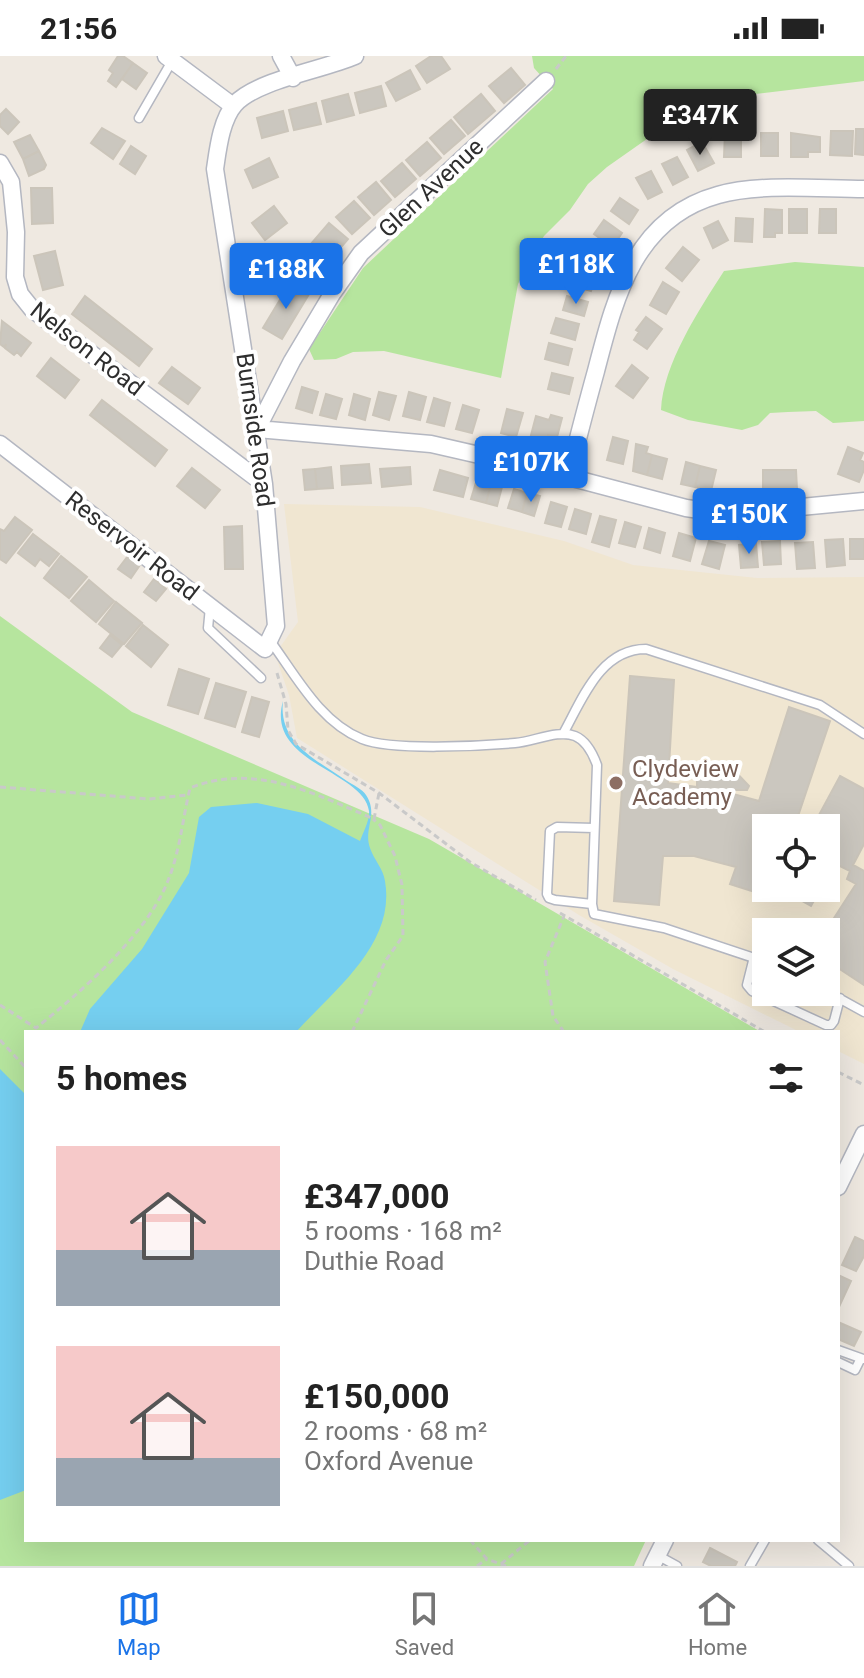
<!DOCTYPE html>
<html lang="en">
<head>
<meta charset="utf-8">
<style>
	:root { --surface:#fff; --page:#f6f6f6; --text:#222; --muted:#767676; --line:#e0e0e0; --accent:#1a73e8 }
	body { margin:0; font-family:Roboto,sans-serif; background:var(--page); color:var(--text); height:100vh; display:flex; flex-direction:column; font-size:30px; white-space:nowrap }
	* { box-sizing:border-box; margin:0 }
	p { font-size:26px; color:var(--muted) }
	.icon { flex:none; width:44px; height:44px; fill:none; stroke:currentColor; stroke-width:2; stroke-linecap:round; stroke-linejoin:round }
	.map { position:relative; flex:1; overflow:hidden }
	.side { position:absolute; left:24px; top:974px; width:816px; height:512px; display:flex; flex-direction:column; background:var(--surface); border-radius:0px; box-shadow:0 8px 32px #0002 }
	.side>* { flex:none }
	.buttons { position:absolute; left:752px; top:758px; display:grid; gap:16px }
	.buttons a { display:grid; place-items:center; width:88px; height:88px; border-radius:0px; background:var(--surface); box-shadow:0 8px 32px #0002; font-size:40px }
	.price { position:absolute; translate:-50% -68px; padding:0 18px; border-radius:8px; background:var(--accent); color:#fff; font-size:26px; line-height:52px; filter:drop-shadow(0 2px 4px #0008) }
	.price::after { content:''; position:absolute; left:50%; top:48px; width:24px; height:18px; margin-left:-12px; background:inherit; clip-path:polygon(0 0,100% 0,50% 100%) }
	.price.active { background:#222; color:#fff }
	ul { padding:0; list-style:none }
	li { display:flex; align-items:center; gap:24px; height:200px; padding:0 32px }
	li span { display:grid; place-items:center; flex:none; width:224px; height:160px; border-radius:0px; color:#555 }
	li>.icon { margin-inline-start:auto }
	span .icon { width:96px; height:96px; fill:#fffc; stroke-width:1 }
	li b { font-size:34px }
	h2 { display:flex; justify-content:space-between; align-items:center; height:96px; padding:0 32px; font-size:34px }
	.status { display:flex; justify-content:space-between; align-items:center; height:56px; padding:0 40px; background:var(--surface); direction:ltr }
	.status svg { height:22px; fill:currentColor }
	.menu { display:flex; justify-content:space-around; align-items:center; height:112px; border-top:2px solid var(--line); background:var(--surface); font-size:22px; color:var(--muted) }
	.menu a { display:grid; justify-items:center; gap:4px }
	.menu .active { color:var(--accent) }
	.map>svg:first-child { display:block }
</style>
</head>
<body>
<div class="status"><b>21:56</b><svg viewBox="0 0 49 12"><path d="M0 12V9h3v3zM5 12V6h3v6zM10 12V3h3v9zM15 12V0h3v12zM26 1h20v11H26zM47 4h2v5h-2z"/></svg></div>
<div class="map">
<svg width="864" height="1510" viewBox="0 0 864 1510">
	<rect width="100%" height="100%" fill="#efe9e1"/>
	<path fill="#f0e6d1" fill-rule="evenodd" d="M284,448L420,451L564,485L633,509L757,522L864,521V1008L838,995V976H800L673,913L579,859L297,682L289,639L275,598L298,566ZM766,772H826V832H766ZM766,876H826V936H766Z"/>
	<path fill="#b6e59e" d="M532,0H864V25L738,40L696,54L664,71L607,111L588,128L570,154L544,180L531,202L518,228L501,322L384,295L353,296L336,303L314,304L309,293L363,212L553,33L534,12Z
		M795,206L864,211V365L833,367L816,355L788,356L770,357L758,369L742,374L688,364L661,354C663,308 699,254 724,215Z
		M0,560L132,656L429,783L761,976H26V1484H646L634,1510H0Z"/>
	<path fill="#75cff0" d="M283,645C278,687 317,704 347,725C353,729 362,733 366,739C379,759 363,772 370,792C374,804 383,812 385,825C396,888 334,934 296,976H80L90,953L142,893L189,817L199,761L211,751L257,747L308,758L360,785C363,777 370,764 369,755C364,715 265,707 283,645Z
		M0,1013L26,1039V1434L0,1444Z"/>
	<path fill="#cbc7bf" stroke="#cbc5ba" stroke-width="2" d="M118,0H123L133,7L116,31L108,25L113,17L109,14Z
		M431,0H441L450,13L427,27L416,10Z
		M133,7L147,17L136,33L122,23Z
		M511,12L525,29L504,47L489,30Z
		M410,14L420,33L396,45L386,27Z
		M381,30L386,50L360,57L355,37Z
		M348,38L354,59L327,66L322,45Z
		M481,38L495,55L468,78L454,61Z
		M316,47L321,68L294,74L289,54Z
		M6,53L19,66L8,78L0,70V59Z
		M283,55L288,75L262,82L257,62Z
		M451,64L465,80L444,98L430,82Z
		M730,67H741V101H724L725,76H730Z
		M102,72L125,85L113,103L91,87Z
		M856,73H864V99L855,98Z
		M831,75H853L852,100L830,99Z
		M761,77H778V100H761Z
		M791,77L820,81V96H808V101H791Z
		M30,79L39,95L23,103L14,86Z
		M427,86L441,102L420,120L406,104Z
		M702,86L714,107L698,115L687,94Z
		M131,90L146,100L135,118L120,108Z
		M39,95L46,109L44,113L29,120L23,103Z
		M677,101L688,121L673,129L662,108Z
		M269,102L278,121L253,132L245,114Z
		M402,107L416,123L395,141L381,125Z
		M651,115L662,136L648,143L636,122Z
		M376,126L391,144L374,159L358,141Z
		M31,132H52L53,167L32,168Z
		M620,142L638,154L629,168L611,155Z
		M354,145L370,162L352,178L336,161Z
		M274,150L287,167L265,184L252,167Z
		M765,153L782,154V177H775V181H764Z
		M789,153H807V177H789Z
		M820,153H836V177H819Z
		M736,162L753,163L752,186L735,185Z
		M604,164L622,177L612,191L594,178Z
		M718,165L728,184L713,192L704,172Z
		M329,167L348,183L330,204L311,188Z
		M585,190L606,196L602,212L581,206Z
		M683,191L699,204L682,225L666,212Z
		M55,195L63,229L43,234L34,200Z
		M307,198L326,209L313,232L294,221Z
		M575,213L596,219L591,235L570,229Z
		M663,226L679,236L666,258L650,249Z
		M290,227L309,238L282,283L263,272Z
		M85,240L152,293L139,310L72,258Z
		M567,240L588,246L584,260L563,254Z
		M646,261L662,273L647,293L634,284L639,276L636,274Z
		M556,262L579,268L575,284L551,277Z
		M2,265L31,287L21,300L17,296L14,299L5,292L6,288L4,291L0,288Z
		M549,287L572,293L568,309L545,303Z
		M51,302L79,324L65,342L37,320Z
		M632,309L648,322L633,342L616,330Z
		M172,311L200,332L188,348L159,327Z
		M552,317L573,322L569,338L548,333Z
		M302,331L318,336L312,357L296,352Z
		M379,336L396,340L389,364L373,359Z
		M409,336L426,341L420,364L403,360Z
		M326,338L342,343L336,363L320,359Z
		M354,338L370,343L365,364L349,359Z
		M434,342L450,347L444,370L427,366Z
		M102,344L167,394L155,410L90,359Z
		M463,349L479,354L472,377L456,373Z
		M507,353L523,357L516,381L501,377Z
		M551,359L562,362L557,381L548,379L546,387L530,383L536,360L549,364Z
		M613,381L628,385L623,408L607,404Z
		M636,388L648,391L646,397L652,399L647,419L633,415Z
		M848,391L863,397L860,404L864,406V414L859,426L838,418Z
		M652,399L667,403L662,423L647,419Z
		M686,406L700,410L695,431L681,428Z
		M369,408L371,427L342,429L341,410Z
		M700,410L716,414L711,435L695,431Z
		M331,411L333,432L317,433L315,413Z
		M410,411L411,428L382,431L380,413Z
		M192,412L220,434L205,452L177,430Z
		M315,413L317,433L305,434L303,414Z
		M440,414L468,422L463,441L434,434Z
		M763,414H796L797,433L763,434Z
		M477,423L491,428L486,447L471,443Z
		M491,428L502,431L497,450L486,447Z
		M514,433L527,437L522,456L508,452Z
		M527,437L540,440L534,460L522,456Z
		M551,446L567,451L561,471L545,467Z
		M575,453L591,458L586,478L569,473Z
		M600,460L616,464L609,491L592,486Z
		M15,461L32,474L6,507L0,503V473L4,475Z
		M625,466L641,471L635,491L619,487Z
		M242,470L243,513H225L224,471Z
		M649,472L665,477L660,497L644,492Z
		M679,477L696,482L690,505L673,500Z
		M33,478L59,498L49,510L40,503L35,510L18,497Z
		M843,483L845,509L827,511L825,484Z
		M850,483H864V503H850Z
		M709,485L725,489L719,513L702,508Z
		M780,485L781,508L764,509L762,486Z
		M813,486L815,512L797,513L795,487Z
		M756,487L758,511L741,512L739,489Z
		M61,500L87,521L69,542L44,522Z
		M128,500L140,509L131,522L118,513Z
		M154,523L166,533L156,545L144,536Z
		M89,524L114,545L96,566L71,545Z
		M116,546L142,567L124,588L99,568Z
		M143,569L168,589L151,611L126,590Z
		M110,579L122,589L112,601L100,592Z
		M179,613L209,623L198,658L168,649Z
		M630,620L674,624L668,727L697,731V717L732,712L749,730L747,734H734L733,738L759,745L789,651L830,665L794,772H766V832H774L770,841L730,828L736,811L694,800H663L659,849L614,845Z
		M216,627L246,636L235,671L205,662Z
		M252,641L269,646L259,681L242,676Z
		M840,720L864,733V788L853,809L864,815V929L826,904L825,876L856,828L847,823L850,815L834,807L826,822V772H812Z
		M779,832H821L811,850Z
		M855,1181L864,1185V1200L856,1215L842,1209Z
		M838,1219L851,1225L838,1253Z
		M838,1266L861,1276L854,1290L838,1283Z
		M710,1492L737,1506L735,1510H711L703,1506Z"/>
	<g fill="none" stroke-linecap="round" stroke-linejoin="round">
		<g stroke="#b4b7c1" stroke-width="11">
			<path id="service" d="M139,62L172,5
				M210,551L208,572L261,622
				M271,586C296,620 320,666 362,683C391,695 481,690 515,687C533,686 558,673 575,680C587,685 593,698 597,709L592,848L594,858L664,872L766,906
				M563,678C582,644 600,593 646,593L820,649L864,678
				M592,848L555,844L549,842L547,838L550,775L557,771L594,772
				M754,901L747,929L752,935L826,969H831L834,965L840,942
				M826,935L864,956
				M838,1294L863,1303
				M838,1306L855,1314L860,1304
				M818,1484L849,1510
				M657,1499L677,1510
				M750,1510L765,1484"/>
		</g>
		<g stroke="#b4b7c1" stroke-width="19">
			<path id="minor" d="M166,0L233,50
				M281,0L293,22
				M546,25L361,197L332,238L292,305L257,373L431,388L527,410L686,452L727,458L864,445
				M0,107L11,126L16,176L15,221L20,238L32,253L264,428
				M0,388L265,593L276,570L264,428L215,113C218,93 221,64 235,48C257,24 323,14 355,0
				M568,422C577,386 586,351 596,315C615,242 634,162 718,139C759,127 820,133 864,133
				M838,1131L864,1078
				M652,1510L665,1484"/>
		</g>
		<path stroke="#c9c9c9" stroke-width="3" stroke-dasharray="6 4" stroke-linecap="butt" d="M556,13L566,0
			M277,617L286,648L288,674L296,688L379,737L470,806L536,844
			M0,731L149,743L187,739
			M560,857L765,976
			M0,949L36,972C81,936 149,877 169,822C180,794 183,761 190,732C255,706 315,738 374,763L379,737
			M352,976L386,904L403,880L402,829L395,800L380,769L373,763
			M564,976L553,960L545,906L564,860
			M0,984L26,1012
			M838,1016L864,1029
			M470,1484L487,1503L506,1510
			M501,1508L530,1484
			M477,1510L487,1503"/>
		<use href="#service" stroke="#fff" stroke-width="8"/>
		<use href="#minor" stroke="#fff" stroke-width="16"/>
	</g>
	<circle fill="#8d6e63" stroke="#fff" stroke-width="3" cx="616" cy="727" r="8"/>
	<g text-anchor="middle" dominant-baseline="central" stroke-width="8" stroke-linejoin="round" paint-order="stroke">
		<g font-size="24" fill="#2e2e2e" stroke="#fff">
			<text transform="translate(431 132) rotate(-43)">Glen Avenue</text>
			<text transform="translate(87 293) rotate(38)">Nelson Road</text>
			<text transform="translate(255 374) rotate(82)">Burnside Road</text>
			<text transform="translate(132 490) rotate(38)">Reservoir Road</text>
		</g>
		<g font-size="24" fill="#785e54" stroke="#fff" text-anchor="start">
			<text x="632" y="713">Clydeview<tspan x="632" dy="28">Academy</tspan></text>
		</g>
	</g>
</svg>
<div class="buttons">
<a><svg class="icon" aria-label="locate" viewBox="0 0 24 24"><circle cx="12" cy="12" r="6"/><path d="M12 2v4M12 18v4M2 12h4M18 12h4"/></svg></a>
<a><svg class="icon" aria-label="layers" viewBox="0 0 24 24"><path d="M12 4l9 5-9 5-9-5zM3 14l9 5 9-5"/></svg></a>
</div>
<b class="price active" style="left:700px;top:101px">£347K</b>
<b class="price" style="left:576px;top:250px">£118K</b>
<b class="price" style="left:286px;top:255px">£188K</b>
<b class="price" style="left:531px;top:448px">£107K</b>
<b class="price" style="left:749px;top:500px">£150K</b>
<section class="side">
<h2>5 homes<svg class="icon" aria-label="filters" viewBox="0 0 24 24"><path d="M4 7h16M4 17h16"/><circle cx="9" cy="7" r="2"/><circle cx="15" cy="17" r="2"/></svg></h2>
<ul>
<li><span style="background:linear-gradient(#f6c9c9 65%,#9aa5b1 0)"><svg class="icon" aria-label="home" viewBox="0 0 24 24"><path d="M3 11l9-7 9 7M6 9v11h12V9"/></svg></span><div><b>£347,000</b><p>5 rooms · 168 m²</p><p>Duthie Road</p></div></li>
<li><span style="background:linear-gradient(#f6c9c9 70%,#9aa5b1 0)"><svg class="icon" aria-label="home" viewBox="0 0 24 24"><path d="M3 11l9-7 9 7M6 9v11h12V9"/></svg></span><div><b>£150,000</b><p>2 rooms · 68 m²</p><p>Oxford Avenue</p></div></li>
</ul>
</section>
</div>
<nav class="menu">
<a class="active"><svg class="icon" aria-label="map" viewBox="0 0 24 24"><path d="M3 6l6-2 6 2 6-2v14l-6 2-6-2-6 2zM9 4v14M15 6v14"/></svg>Map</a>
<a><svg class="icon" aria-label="saved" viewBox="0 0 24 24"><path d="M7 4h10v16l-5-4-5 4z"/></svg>Saved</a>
<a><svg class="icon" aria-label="home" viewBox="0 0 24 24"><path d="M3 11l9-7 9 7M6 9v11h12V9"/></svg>Home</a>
</nav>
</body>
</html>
